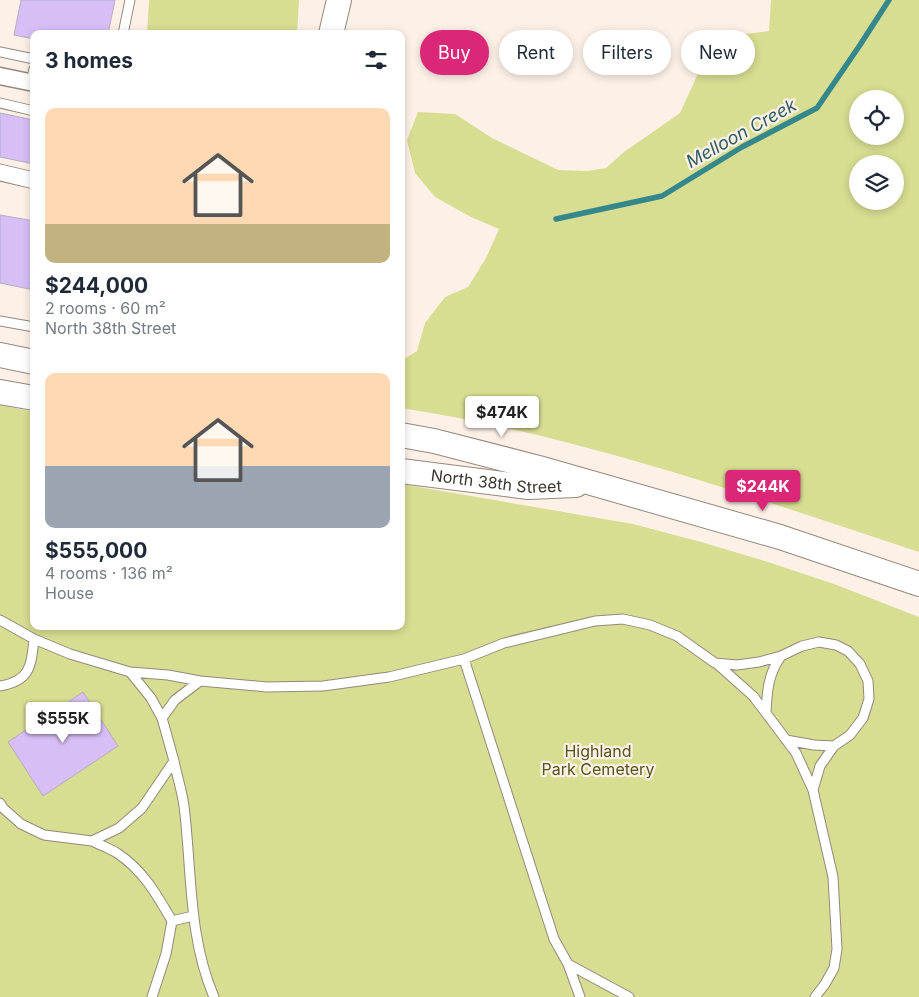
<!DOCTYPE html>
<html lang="en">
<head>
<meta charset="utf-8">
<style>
	:root { --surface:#fff; --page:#f2f2f3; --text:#1f2937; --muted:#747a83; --accent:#db2777 }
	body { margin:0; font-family:Inter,sans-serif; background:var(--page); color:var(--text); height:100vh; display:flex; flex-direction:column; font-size:19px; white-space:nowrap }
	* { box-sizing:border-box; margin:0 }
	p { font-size:16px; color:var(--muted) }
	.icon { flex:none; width:28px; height:28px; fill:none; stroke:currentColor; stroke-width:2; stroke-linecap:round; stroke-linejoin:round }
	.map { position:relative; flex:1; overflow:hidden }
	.side { position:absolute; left:30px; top:30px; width:375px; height:600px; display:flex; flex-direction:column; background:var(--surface); border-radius:10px; box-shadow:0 2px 8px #0003 }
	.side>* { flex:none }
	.hud { position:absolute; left:420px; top:30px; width:424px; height:45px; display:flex; gap:10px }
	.buttons { position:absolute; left:849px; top:90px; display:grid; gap:10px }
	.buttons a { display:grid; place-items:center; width:55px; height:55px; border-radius:50%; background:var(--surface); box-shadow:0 2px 8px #0003; font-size:25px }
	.price { position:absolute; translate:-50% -42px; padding:0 11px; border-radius:5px; background:#fff; color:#222; font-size:16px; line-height:32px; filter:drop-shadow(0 1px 2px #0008) }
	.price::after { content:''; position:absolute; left:50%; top:30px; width:15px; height:11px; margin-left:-8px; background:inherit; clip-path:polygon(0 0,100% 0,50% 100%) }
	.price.current { background:var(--accent); color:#fff }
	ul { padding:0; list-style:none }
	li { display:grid; align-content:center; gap:10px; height:265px; padding:0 15px }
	li span { display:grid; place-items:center; height:155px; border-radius:10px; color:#555 }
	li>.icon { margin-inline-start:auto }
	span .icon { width:90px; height:90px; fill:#fffc; stroke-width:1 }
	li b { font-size:21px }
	h2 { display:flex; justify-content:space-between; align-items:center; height:60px; padding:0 15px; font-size:21px }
	.chip { padding:0 18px; border-radius:22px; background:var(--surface); box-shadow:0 2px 8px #0003; font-size:18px; line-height:45px }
	.chip.current { background:var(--accent); color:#fff }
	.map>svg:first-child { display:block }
</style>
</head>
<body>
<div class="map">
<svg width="919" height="997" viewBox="0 0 919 997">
	<rect width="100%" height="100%" fill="#fdf1e7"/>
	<path fill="#d7dd91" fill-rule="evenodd" d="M149,0H299L297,34H147Z
		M771,0H919V552C749,496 579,435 401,408V361L417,351L425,323L445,297L468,287L486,258L499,229L471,217L435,197L415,173L407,140L418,112L455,114L492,138L558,170L587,171L606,168L624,152L680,113L716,34L730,36L769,31ZM858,99H895V136H858ZM858,164H895V201H858Z
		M0,405L34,412V626H401V484L633,524L701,542L768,562L834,584L919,617V997H0Z"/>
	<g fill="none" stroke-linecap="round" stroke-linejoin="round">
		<path stroke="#34888c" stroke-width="5.5" d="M556,219L662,196L742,147L817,108L860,45L889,0"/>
	</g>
	<path fill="#d8bef7" stroke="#b4adbd" d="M21,0H115L108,34H34V39L14,35Z
		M0,113L34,120V164L0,157Z
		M0,215L34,221V290L0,283Z
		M83,692L118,746L43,796L8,742Z"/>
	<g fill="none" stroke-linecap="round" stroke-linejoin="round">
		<g stroke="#95887c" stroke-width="11">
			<path id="lane" d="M123,34L130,0
				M0,52L34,59
				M31,82L34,69
				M0,103L34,111
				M0,169L34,177
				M0,176L34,184
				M0,321L34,327
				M0,620L34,639L70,654L130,672L168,675L200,681
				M464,659L554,939L568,964L629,997
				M716,663L753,696L766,713L796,753L813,790
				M0,686C30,681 31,667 34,639
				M766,713C767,692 768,674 781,656
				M162,718L175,700L200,681L267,687L323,686L389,677L464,659L504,643L595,621L623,619L650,625L677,636L715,663L737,665L759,662L781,656L802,646L819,642L836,645L848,651L860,664L868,681L869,699L863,718L850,735L834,746L820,766L813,790L833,877L837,949L834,968L825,984L815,997
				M786,740L814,745L834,746
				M174,761C177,776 182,791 184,806C192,870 188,937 214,997
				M0,803L3,808L21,824L44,835L92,841L119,828L142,808L174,761L162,718L151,698L130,672
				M92,841C100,845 109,848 117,853C143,870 157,895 172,921
				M568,964L580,997
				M152,997L166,954L172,921L193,916"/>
		</g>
		<g stroke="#95887c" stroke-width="19">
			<path id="street" d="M0,76L34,83"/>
		</g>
		<g stroke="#95887c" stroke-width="26">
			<g id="secondary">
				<path d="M331,34L339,0"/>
				<path d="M0,355L34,362"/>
				<path d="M0,392L34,398"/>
				<path d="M401,435L434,441L539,468L780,537L919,584"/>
				<path id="s1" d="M401,471L528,487L576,485"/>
			</g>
		</g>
		<use href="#lane" stroke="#fff" stroke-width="9"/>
		<use href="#street" stroke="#fff" stroke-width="16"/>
		<use href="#secondary" stroke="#fff" stroke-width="24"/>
	</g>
	<g text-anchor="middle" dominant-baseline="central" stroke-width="4.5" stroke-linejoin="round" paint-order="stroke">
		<g font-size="16" fill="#3b3530" stroke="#fdf1e7">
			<text stroke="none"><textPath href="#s1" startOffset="96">North 38th Street</textPath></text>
		</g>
		<g font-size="16" fill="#53561b" stroke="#fdf1e7">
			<text x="598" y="751">Highland<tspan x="598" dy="18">Park Cemetery</tspan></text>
		</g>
		<g font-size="18" font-style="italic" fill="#2c5e62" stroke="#fdf1e7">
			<text transform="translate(741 133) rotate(-29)">Melloon Creek</text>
		</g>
	</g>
</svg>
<div class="buttons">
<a><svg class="icon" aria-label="locate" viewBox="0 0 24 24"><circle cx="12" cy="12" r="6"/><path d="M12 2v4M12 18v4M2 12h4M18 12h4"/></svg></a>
<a><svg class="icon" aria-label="layers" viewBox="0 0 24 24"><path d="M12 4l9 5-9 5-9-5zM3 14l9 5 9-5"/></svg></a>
</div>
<b class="price" style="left:502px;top:438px">$474K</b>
<b class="price current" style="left:763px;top:512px">$244K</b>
<b class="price" style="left:63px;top:744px">$555K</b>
<div class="hud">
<a class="chip current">Buy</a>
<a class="chip">Rent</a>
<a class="chip">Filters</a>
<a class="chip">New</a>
</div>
<section class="side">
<h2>3 homes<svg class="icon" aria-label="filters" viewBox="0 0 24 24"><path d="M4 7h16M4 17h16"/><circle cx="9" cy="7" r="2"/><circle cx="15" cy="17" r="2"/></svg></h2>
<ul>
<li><span style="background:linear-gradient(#ffd9b3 75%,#c2b280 0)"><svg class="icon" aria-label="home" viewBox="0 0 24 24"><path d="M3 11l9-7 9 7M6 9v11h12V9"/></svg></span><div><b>$244,000</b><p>2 rooms · 60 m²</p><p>North 38th Street</p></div></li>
<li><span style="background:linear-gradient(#ffd9b3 60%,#9aa5b1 0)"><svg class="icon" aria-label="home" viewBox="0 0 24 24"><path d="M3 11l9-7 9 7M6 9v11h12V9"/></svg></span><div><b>$555,000</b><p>4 rooms · 136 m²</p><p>House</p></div></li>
</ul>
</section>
</div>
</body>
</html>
